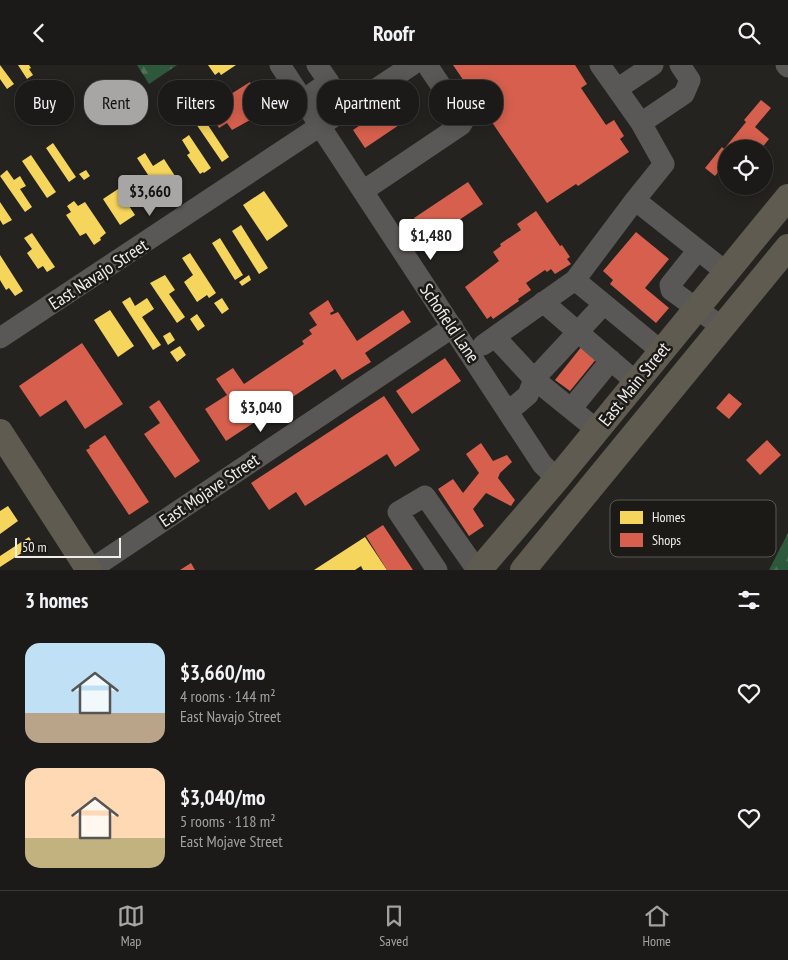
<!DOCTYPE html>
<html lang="en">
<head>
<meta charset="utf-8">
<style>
	:root { --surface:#1c1a18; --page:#252321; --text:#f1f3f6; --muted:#a0a1a2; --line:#3a3837; --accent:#a8a6a4 }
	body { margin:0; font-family:"PT Sans Narrow",sans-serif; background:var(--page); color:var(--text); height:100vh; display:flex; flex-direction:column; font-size:19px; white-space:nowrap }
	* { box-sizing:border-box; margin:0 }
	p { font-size:16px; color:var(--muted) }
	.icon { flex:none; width:28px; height:28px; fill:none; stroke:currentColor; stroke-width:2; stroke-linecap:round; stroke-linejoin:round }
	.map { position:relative; height:505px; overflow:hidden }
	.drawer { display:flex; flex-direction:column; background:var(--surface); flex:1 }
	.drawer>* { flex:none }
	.top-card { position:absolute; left:15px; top:15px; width:500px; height:45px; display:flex; gap:10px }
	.tools { position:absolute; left:718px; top:75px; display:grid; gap:10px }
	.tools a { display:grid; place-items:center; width:55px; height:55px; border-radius:50%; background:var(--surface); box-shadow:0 2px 12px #0003,0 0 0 1px var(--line); font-size:25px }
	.scale { position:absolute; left:15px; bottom:12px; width:106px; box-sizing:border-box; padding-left:5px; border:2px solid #efedeb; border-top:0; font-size:14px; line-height:18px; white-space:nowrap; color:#efedeb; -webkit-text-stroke:4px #1c1a16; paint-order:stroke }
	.price { position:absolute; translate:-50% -42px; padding:0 11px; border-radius:5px; background:#fff; color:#222; font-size:16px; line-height:32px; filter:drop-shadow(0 1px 2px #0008) }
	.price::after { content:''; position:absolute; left:50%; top:30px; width:15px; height:11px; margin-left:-8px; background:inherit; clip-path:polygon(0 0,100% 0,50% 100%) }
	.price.on { background:var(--accent); color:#111 }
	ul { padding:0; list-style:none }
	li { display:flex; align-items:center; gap:15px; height:125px; padding:0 25px }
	li span { display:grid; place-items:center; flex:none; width:140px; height:100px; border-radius:15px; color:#555 }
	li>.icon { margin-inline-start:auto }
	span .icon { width:60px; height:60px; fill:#fffc; stroke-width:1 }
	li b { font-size:21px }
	h2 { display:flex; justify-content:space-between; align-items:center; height:60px; padding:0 25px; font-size:21px }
	.tag { padding:0 18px; border-radius:20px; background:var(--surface); box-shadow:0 2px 12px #0003,0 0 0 1px var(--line); font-size:18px; line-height:45px }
	.tag.on { background:var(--accent); color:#111 }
	header { display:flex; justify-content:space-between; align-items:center; height:65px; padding:0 25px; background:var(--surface); font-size:22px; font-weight:800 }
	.tabs { display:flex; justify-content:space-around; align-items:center; height:70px; border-top:1px solid var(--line); background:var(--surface); font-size:14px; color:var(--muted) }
	.tabs a { display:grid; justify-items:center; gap:2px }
	.tabs .on { color:var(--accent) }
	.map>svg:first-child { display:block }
</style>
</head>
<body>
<header><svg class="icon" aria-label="back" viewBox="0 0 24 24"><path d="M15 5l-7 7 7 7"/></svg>Roofr<svg class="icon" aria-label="search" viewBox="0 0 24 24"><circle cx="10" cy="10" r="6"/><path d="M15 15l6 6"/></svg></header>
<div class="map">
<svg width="788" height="505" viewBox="0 0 788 505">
	<defs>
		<pattern id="forest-firs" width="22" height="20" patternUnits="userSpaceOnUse" patternTransform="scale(1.25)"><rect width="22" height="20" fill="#2e583b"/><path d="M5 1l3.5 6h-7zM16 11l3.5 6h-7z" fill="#4d7058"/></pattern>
	</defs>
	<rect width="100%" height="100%" fill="#252320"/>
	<path fill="url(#forest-firs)" d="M137,0H177L149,19Z
		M788,468V505H769Z"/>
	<path fill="#f6d55c" d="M0,0L14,19L7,24L0,14Z
		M18,0H29L31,3L29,4L33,10L27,14Z
		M208,0H236L221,10L219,7L215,10Z
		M202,51L229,92L222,97L194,56Z
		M189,70L211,103L204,108L203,107L200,109L187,90L190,88L182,75Z
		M53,78L76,112L69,117L46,83Z
		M145,88L153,101L164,94L175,111L164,118L172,130L164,136L156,123L151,125L147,119L152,116L137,93Z
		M31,90L56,127L47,133L22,96Z
		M7,105L14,115L20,111L26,121L20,124L32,142L25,147L0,111Z
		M86,105L90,111L84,115L79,109Z
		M118,124L135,150L120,160L103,134Z
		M264,126L288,161L267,176L243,140Z
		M74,136L78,141L85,137L106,168L100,173L101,175L94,180L86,168L80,171L66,150L71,147L67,141Z
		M0,137L12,155L3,160L0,155Z
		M241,160L268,203L259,209L232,166Z
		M32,168L55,202L47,207L43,201L38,204L27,188L32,184L24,173Z
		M220,173L243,210L235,215L212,178Z
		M190,188L216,228L209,233L207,230L197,237L184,217L193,210L182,193Z
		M0,190L23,226L15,231L9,223L6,225L0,215Z
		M165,210L175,225L169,229L185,252L177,258L150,218Z
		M249,210L251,215L242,221L239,217Z
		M130,232L135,241L147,233L154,244L142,252L161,280L153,285L122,237Z
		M222,233L229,244L222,249L214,238Z
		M110,245L134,281L118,292L94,255Z
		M197,249L205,261L198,266L190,254Z
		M170,267L175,275L168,280L163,271Z
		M180,281L186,290L177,297L170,287Z
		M8,441L18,456L0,469V446Z
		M29,472L34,480L0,502V491Z
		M365,472L387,505H363L361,501L355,505H314Z"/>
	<path fill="#d6604d" d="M453,0H575L587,19L581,23L606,60L614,55L624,71L620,74L629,87L578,121L576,119L547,138Z
		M250,17L268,45L232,65L227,58L219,63L207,44Z
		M761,35L771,43L755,62L769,74L761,84H726V97L715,111L705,103L722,82L724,84L746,57L744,55Z
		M396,36L408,54L365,83L353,65Z
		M468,117L483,139L429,175L414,153Z
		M536,146L560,181L562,180L570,192L567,194L571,199L555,209L551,204L547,207L545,205L526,218L531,225L518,234L519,236L493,254L491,251L487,254L465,222L499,196L493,187L501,181L500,179L521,165L517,159Z
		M636,167L669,194L645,223L669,243L656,258L610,219L613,215L603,206Z
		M328,235L334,246L330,248L331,250L338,247L357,276L403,245L411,257L365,288L371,297L342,315L335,304L226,376L205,344L227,330L216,314L233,303L244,319L304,279L302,276L312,269L309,265L317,260L309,248Z
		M82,278L123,339L85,364L66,335L40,352L19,321Z
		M582,281L597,293L570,326L555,315Z
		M445,293L461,316L412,349L396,326Z
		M729,328L742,339L729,354L716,343Z
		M384,331L420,385L395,402L387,389L305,441L296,427L269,445L251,418Z
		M159,335L200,396L175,413L144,369L160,358L149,342Z
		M105,370L149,437L129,450L86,385L90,383L89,381Z
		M767,375L781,390L760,410L746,395Z
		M481,378L493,396L507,390L512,397L500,408L498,413L515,435L511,441L486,428L473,444L484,461L469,471L438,424L453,414L463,428L479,408L466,389Z
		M383,460L413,505H387L366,471Z
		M191,498L195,505H180Z"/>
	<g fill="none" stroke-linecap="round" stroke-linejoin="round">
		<path stroke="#595856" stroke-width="21" d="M280,0L542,399L557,414
			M600,0L641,58L664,99L635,135L726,207
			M786,0L788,2
			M617,24L653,0
			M303,35L329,17L317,0
			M641,58L684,29L690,15L680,0
			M363,126L461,60L464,55L427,0
			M635,135L575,215L661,286
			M698,185L670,220L671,225L722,262
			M543,237L636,317
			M495,272L534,314L597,365
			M0,273L412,0
			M483,280L575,215
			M571,344L611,295
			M509,346L528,330L534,314L604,239
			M90,505L453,262
			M437,505L398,447L425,431L477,505"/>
		<path stroke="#605b51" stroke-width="26" d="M0,367L89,505
			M479,505L557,414L788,132
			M523,505L788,182"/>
	</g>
	<g text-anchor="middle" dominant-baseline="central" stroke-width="5" stroke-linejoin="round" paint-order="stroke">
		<g font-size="18" fill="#efedeb" stroke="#1c1a16">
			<text transform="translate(98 209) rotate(-33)">East Navajo Street</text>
			<text transform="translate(450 258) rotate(56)">Schofield Lane</text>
			<text transform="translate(634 319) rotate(-51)">East Main Street</text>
			<text transform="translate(209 425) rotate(-34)">East Mojave Street</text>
		</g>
	</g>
	<rect x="610" y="435" width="166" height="57" rx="8" fill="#1c1a16" stroke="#5b5956" stroke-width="1"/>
	<rect x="620" y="446" width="23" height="13" fill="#f6d55c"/>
	<rect x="620" y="468" width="23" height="14" fill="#d6604d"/>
	<g font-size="14" fill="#efedeb">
		<text x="652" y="457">Homes</text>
		<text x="652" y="480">Shops</text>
	</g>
</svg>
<div class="tools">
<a><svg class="icon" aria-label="locate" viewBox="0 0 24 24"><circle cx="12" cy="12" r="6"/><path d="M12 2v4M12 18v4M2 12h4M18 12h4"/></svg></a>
</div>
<div class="scale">50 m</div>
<b class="price on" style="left:150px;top:152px">$3,660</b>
<b class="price" style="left:431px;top:196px">$1,480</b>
<b class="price" style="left:261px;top:368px">$3,040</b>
<div class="top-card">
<a class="tag">Buy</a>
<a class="tag on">Rent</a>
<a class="tag">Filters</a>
<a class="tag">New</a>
<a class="tag">Apartment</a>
<a class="tag">House</a>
</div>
</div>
<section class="drawer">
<h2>3 homes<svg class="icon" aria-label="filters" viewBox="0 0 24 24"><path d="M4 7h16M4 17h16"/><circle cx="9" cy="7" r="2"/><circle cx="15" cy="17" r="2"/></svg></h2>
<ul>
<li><span style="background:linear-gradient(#bfe0f5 70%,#b9a48a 0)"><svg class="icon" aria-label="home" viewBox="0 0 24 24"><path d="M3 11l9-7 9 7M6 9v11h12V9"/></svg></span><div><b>$3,660/mo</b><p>4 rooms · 144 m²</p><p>East Navajo Street</p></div><svg class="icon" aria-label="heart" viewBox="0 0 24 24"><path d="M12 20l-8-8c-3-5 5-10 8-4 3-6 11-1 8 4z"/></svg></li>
<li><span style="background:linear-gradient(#ffd9b3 70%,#c2b280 0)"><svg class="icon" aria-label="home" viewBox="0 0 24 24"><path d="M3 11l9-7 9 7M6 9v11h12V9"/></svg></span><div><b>$3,040/mo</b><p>5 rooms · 118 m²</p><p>East Mojave Street</p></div><svg class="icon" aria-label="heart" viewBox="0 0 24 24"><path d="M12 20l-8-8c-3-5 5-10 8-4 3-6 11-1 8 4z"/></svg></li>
</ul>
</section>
<nav class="tabs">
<a class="on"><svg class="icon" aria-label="map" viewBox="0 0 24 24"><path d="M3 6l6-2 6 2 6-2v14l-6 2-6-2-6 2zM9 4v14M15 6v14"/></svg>Map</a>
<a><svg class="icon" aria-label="saved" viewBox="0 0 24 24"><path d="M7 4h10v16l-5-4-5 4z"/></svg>Saved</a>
<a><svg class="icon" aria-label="home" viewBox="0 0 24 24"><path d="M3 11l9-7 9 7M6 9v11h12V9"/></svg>Home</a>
</nav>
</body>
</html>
